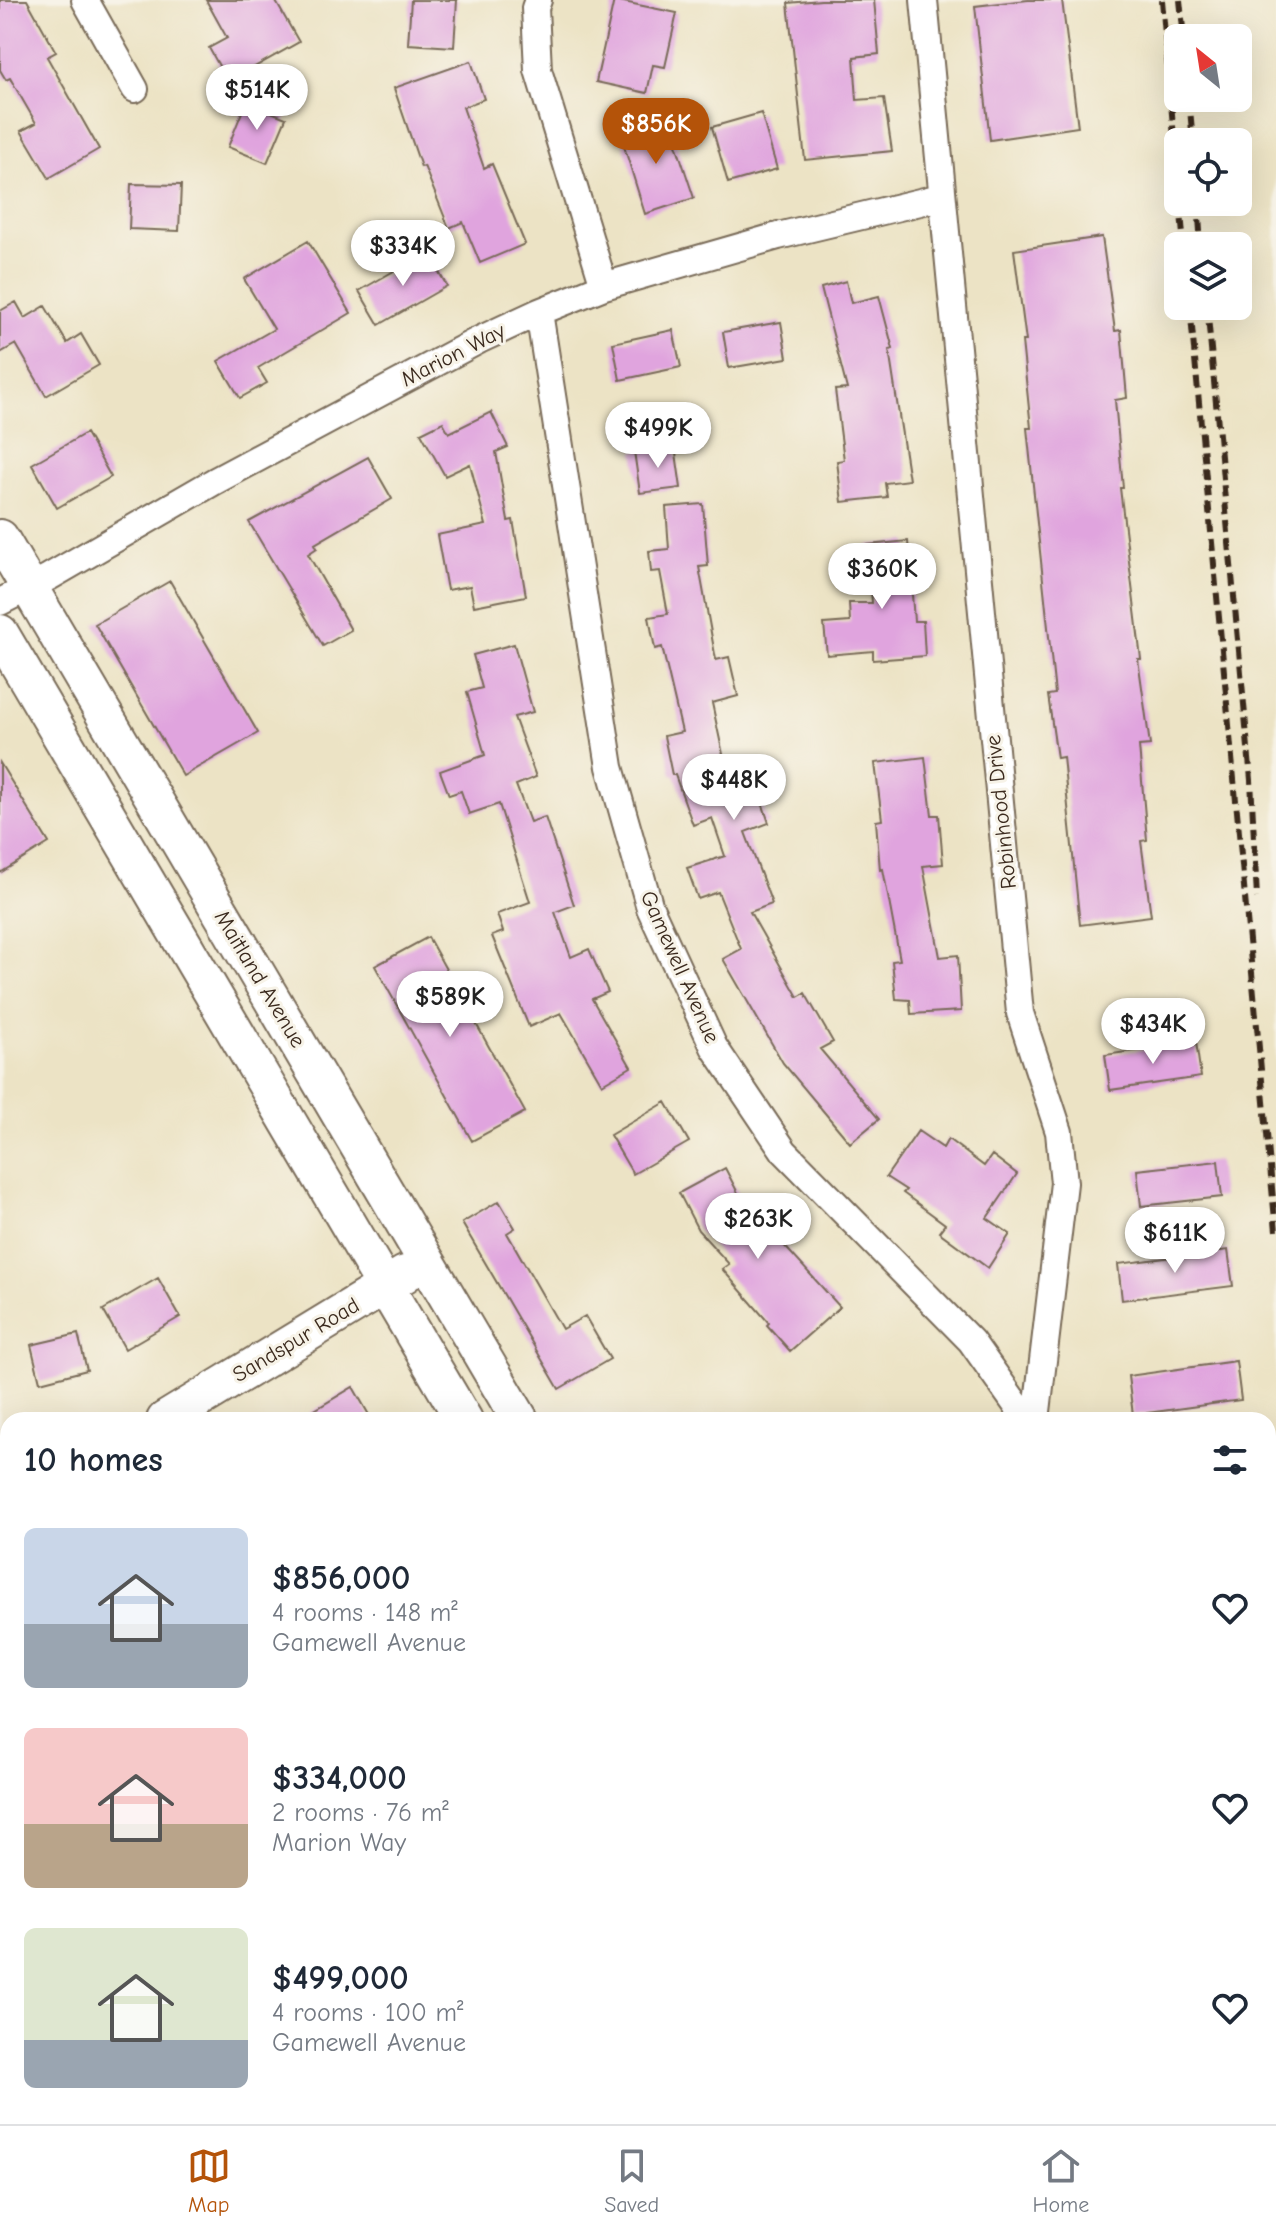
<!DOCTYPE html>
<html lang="en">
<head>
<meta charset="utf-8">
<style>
	:root { --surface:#fff; --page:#f6f6f7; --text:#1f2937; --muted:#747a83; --line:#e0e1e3; --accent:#b45309 }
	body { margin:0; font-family:"Comic Neue",sans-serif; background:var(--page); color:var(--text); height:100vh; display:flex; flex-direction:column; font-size:30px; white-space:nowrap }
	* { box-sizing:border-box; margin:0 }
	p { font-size:26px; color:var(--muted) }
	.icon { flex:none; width:44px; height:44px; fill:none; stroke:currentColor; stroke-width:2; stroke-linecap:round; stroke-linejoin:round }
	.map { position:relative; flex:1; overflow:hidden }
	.side { position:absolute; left:0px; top:1412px; width:1276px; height:712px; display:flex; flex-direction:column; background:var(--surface); border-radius:24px 24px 0 0; box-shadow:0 8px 32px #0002 }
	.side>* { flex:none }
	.needle { width:52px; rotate:330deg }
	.buttons { position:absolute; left:1164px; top:24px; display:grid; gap:16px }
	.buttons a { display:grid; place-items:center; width:88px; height:88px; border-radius:12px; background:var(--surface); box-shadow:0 8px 32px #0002; font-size:40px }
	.price { position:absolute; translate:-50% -68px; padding:0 18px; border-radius:28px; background:#fff; color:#222; font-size:26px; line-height:52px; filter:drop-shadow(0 2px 4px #0008) }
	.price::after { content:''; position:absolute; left:50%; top:48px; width:24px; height:18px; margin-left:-12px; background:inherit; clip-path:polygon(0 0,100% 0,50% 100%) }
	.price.current { background:var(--accent); color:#fff }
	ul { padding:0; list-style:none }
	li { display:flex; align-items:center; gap:24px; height:200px; padding:0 24px }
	li span { display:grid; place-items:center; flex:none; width:224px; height:160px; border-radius:12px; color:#555 }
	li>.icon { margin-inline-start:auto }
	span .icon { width:96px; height:96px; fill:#fffc; stroke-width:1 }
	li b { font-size:34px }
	h2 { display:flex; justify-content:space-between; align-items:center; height:96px; padding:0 24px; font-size:34px }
	.tabs { display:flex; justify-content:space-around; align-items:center; height:112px; border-top:2px solid var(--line); background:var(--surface); font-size:22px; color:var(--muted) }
	.tabs a { display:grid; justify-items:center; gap:4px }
	.tabs .current { color:var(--accent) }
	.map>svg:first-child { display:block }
</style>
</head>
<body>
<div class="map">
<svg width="1276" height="2124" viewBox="0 0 1276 2124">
	<rect width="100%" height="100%" fill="#f7f3e8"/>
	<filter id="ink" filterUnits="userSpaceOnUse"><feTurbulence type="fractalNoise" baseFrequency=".0125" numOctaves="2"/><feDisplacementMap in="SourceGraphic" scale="16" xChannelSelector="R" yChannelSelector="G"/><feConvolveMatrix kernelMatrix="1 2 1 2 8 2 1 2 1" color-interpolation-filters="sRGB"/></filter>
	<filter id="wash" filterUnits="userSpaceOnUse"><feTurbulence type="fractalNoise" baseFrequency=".006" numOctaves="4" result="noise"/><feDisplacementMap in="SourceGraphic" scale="32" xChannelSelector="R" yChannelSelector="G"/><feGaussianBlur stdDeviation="1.8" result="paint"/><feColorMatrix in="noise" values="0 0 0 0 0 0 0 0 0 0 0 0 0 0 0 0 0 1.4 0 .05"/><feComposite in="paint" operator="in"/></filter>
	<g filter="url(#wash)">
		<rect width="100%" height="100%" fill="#ece3c5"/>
		<g id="blocks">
			<path fill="#e0a4de" d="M0,0H27L56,52L47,57L99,149L49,178L21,131L36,123L10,78L6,80L0,70Z
				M206,0H275L299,42L228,82L209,48L227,38Z
				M411,0H457L454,47L408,44Z
				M614,0L677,13L665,67L653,65L647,93L596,82Z
				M821,0H874L879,54L854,57L857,100L884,98L892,151L805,160L788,3Z
				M1028,0H1062L1078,127L990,140L975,6Z
				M471,61L484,99L463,107L484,168L492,164L525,244L480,263L463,222L449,228L424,166L421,167L394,88Z
				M246,102L286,118L267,163L228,147Z
				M761,113L777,169L728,183L712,127Z
				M659,117L666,138L673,135L694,198L645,214L619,130Z
				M131,184L181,185L179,231L129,229Z
				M1102,237L1115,331L1121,330L1127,398L1115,400L1123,488H1120L1141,659H1138L1150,745L1139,746L1147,840L1141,841L1151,916L1080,925L1063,757L1057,758L1048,695L1055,694L1027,428H1031L1022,341H1026L1014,250Z
				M308,241L351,313L258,368L267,383L240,398L218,361L274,329L244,279Z
				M427,252L447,286L379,325L359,291Z
				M846,281L851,303L879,296L893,349L889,350L909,480L885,483L887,497L842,502L837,461L844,460L835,390L847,389L821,288Z
				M16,302L25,318L45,306L67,343L81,334L99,365L46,396L16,344L0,353V311Z
				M781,322L787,358L729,368L723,332Z
				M673,330L681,367L620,380L613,343Z
				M491,412L508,447L496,452L508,521L513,520L526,596L474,606L470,586L447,590L437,535L486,525L470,464L445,476L421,433L443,422L449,433Z
				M86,433L111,477L57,508L32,464Z
				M675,446L681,488L640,493L634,451Z
				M368,457L392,499L315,544L317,548L308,554L351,630L323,646L249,522Z
				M703,504L708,566L699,567L716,660L729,657L738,696L712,703L730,787L754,779L769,823L745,832L772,904L750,912L798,997L805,993L833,1042L820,1049L879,1119L850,1143L783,1063L723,959L741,949L718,892L698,899L687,868L725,856L712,818L693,825L675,775H672L664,736L682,732L662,647L655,649L649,617L668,614L660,571L651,572L649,551L669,549L666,507Z
				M908,541L914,621H923L925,656L873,660V651L827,655L824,624L850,622L849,603H872L868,545Z
				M170,581L258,733L183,776L95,624Z
				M514,644L533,712L514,717L536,777L516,785L530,822L545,817L574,905L555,912L571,957L589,949L608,992L592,999L631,1067L602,1084L561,1013L529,1027L492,936L503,932L497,914L530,902L499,804L469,814L461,791L449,795L440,771L485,755L467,692L482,688L473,655Z
				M925,757L932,815H939L943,864L923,866L940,957L958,955L961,1011L911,1014L910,1000L896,999L892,961L900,960L883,869L880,870L876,821L882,820L875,763Z
				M0,763L49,843L0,873Z
				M428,937L525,1112L472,1141L375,966Z
				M1196,1042L1201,1077L1110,1090L1105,1055Z
				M666,1102L689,1142L633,1174L610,1135Z
				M918,1131L943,1148L948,1139L984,1166L992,1155L1017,1174L987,1218L1010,1234L988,1268L939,1232L945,1224L903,1193L906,1190L886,1177Z
				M1218,1161L1222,1197L1141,1206L1137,1170Z
				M725,1168L740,1197L840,1307L790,1351L767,1325L769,1323L722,1269L729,1264L698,1230L679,1193Z
				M499,1201L515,1228L507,1233L562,1329L585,1316L610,1359L559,1389L462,1223Z
				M1228,1250L1233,1286L1122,1300L1118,1264Z
				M158,1278L180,1317L125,1349L103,1310Z
				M78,1334L87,1370L40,1382L31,1345Z
				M1236,1361L1241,1400L1133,1415L1128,1376Z
				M353,1387L372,1420H298Z"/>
		</g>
	</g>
	<g filter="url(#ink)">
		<use href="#blocks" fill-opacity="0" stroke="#796b58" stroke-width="2"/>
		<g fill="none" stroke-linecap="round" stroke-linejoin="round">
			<g stroke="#796b58" stroke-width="30">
				<path id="street" d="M85,0L135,89
					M538,0L535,8L538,70L604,286
					M924,0L1020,1013L1059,1132L1064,1183L1036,1420
					M539,312L610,767L650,908L714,1047L784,1151L971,1341L1027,1420
					M0,602L49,577L215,481L479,340L539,312L604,286L778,236L941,197
					M500,2124L513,2116"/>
			</g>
			<g stroke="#796b58" stroke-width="40">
				<path id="secondary" d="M0,538L520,1420
					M0,633L464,1420
					M165,1420L405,1274
					M0,1520L8,1516
					M1268,1658L1276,1653
					M871,2116L876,2124
					M927,2116L932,2124"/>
			</g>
			<use href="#street" stroke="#fff" stroke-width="26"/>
			<use href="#secondary" stroke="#fff" stroke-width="36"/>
			<path stroke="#3b2a1e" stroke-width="6" stroke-dasharray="12 6" stroke-linecap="butt" d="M1162,0L1178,183
				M1180,0L1184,38
				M1189,98L1193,142
				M1180,202L1184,246
				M1198,202L1201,246
				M1190,306L1276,1231
				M1207,306L1251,780L1257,898"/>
		</g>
	</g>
	<g text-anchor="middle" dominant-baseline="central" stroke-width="6" stroke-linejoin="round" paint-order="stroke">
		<g font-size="22" fill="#3b2a1e" stroke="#f7f3e8">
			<text transform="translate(453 355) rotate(-27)">Marion Way</text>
			<text transform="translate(1001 812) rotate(-96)">Robinhood Drive</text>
			<text transform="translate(680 967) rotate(66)">Gamewell Avenue</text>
			<text transform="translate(260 979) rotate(59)">Maitland Avenue</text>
			<text transform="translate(296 1340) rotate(-31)">Sandspur Road</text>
		</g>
	</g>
</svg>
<div class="buttons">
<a><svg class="needle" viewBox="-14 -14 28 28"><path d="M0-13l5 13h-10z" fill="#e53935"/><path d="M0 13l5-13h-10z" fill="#747a83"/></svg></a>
<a><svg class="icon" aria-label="locate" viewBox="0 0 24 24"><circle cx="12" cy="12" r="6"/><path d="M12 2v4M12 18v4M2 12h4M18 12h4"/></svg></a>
<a><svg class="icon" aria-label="layers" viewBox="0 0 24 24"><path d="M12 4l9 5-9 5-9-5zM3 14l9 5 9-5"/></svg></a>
</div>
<b class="price" style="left:257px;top:132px">$514K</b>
<b class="price current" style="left:656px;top:166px">$856K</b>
<b class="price" style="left:403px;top:288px">$334K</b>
<b class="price" style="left:658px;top:470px">$499K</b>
<b class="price" style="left:882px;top:611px">$360K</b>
<b class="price" style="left:734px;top:822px">$448K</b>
<b class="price" style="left:450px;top:1039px">$589K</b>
<b class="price" style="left:1153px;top:1066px">$434K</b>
<b class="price" style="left:758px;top:1261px">$263K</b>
<b class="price" style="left:1175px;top:1275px">$611K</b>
<section class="side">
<h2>10 homes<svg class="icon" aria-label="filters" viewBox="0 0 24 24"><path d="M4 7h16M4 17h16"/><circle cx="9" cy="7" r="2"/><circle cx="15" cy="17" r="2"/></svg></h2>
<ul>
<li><span style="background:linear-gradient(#c9d6e8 60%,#9aa5b1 0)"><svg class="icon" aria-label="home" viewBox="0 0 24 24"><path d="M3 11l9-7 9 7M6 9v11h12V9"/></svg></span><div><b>$856,000</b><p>4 rooms · 148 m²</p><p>Gamewell Avenue</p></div><svg class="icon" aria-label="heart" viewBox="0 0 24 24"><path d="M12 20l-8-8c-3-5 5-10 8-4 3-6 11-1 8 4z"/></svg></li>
<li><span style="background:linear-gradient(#f6c9c9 60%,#b9a48a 0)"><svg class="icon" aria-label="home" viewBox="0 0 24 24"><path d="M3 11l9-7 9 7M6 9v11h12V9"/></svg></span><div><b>$334,000</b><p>2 rooms · 76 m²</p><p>Marion Way</p></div><svg class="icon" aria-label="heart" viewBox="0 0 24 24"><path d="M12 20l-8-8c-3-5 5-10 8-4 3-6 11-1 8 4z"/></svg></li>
<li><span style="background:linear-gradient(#dfe7d0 70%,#9aa5b1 0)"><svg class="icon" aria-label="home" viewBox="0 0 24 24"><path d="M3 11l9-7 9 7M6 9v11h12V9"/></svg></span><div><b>$499,000</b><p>4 rooms · 100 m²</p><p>Gamewell Avenue</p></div><svg class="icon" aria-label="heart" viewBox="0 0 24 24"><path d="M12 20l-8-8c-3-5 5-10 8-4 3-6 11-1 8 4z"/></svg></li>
</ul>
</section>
</div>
<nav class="tabs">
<a class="current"><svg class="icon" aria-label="map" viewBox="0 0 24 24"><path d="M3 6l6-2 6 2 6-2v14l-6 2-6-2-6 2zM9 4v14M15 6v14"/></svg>Map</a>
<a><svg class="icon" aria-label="saved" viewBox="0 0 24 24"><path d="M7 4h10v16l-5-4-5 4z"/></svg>Saved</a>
<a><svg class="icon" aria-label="home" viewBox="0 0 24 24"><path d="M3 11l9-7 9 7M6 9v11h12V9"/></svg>Home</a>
</nav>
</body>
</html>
